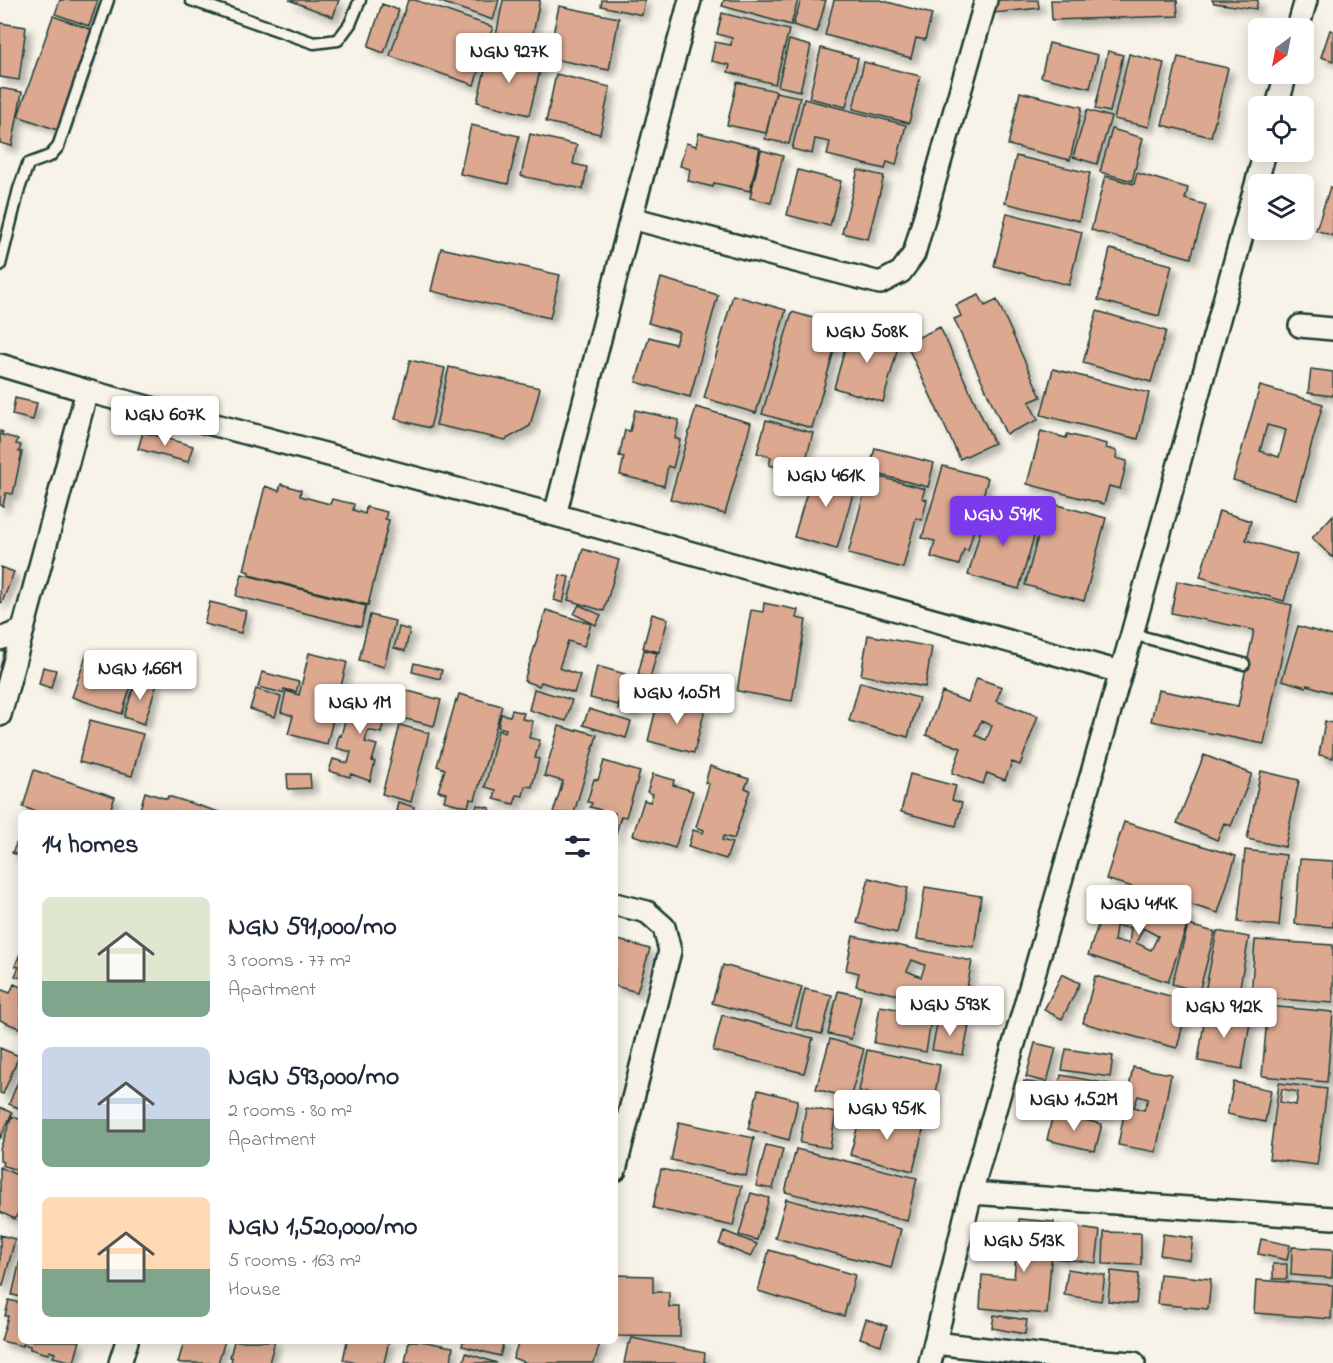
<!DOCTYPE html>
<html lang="en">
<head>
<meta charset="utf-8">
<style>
	:root { --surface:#fff; --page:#f2f2f3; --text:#1f2937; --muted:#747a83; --accent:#7c3aed }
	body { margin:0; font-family:"Indie Flower",sans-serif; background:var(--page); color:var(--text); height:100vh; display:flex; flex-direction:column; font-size:22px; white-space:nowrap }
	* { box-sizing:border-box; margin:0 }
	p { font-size:20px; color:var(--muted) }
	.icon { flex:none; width:33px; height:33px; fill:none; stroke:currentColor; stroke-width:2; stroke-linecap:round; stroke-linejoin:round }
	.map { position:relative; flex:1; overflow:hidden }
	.details { position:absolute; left:18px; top:810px; width:600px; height:534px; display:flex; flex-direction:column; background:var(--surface); border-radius:9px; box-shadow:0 3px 15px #0003 }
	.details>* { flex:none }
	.needle { width:39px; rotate:212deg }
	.fabs { position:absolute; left:1248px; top:18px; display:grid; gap:12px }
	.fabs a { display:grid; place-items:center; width:66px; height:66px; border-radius:9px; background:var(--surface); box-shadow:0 3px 15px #0003; font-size:30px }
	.price { position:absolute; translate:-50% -51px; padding:0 14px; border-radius:6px; background:#fff; color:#222; font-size:20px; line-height:39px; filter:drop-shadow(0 2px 3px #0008) }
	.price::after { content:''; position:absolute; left:50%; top:36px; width:18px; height:14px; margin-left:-9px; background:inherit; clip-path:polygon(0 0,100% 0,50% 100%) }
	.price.active { background:var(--accent); color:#fff }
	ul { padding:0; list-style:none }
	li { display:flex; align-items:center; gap:18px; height:150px; padding:0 24px }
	li span { display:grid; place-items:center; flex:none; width:168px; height:120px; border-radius:9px; color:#555 }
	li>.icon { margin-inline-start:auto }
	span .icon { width:72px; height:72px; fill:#fffc; stroke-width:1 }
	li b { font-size:26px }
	h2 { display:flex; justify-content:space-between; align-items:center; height:72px; padding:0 24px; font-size:26px }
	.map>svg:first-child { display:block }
</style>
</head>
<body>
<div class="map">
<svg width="1333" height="1363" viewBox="0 0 1333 1363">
	<defs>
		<filter id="shadow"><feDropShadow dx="5.5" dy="5.5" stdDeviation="3" flood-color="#0004"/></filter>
	</defs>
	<rect width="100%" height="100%" fill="#f7f3e8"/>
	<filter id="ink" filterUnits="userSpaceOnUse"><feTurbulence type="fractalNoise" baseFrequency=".0167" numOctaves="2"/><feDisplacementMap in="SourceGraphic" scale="12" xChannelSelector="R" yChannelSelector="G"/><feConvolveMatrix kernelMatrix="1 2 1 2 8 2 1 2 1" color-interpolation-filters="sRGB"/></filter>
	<g filter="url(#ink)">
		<path fill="#dca890" stroke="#1f3d34" stroke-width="1.5" fill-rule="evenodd" filter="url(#shadow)" d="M60,0H98L89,26L55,14Z
			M289,0H339L333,17Z
			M408,0H415L493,27L474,85L390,56Z
			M435,0H499L493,20Z
			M503,0H540L529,53L494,46Z
			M602,0H645L642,15L601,6Z
			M724,0H798L791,25L722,6Z
			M801,0H826L817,32L793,25Z
			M834,0H880L932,14L925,40L916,38L911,58L825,35Z
			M992,0H1038L1039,8L994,13Z
			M1051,0H1177L1178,16L1052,20Z
			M1212,0H1258L1256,9L1214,3Z
			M382,4L399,10L384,53L368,47Z
			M559,6L619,18L609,70L548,58Z
			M722,13L789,30L775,84L728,72L730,65L711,61L715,42L731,45L732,38L717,34Z
			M53,16L95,31L60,131L18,116Z
			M0,23L26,27L19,80L0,77Z
			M1330,30L1333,31V61L1321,57Z
			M789,40L811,46L800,91L778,86Z
			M1049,43L1098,55L1090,88L1041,77Z
			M821,48L858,58L846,107L809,98Z
			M1108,51L1123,55L1110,112L1095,109Z
			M489,54L541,67L529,115L477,102Z
			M1129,54L1164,63L1149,127L1114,119Z
			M1178,57L1228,68L1211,137L1162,125Z
			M864,62L920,76L909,123L853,109Z
			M556,74L610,87L600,134L546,122Z
			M737,82L776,91L766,133L727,125Z
			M0,88L22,92L12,146L0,143Z
			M776,92L800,97L789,144L765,139Z
			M1020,92L1082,107L1070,160L1008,145Z
			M804,99L906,125L896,165L887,162L885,169L827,155L830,142L815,139L812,154L792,149Z
			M1087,110L1111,117L1097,164L1073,157Z
			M471,125L519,136L508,184L460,174Z
			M1112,129L1143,138L1132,181L1100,172Z
			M699,133L760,148L750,191L714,183L713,187L688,181L690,169L680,166L686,143L696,146Z
			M530,134L577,145L573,164L587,167L583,189L521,176Z
			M761,150L783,156L771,203L750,198Z
			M1016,156L1090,173L1079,221L1005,203Z
			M798,170L841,181L830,226L787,215Z
			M858,170L884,176L868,239L842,233Z
			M1137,173L1188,188L1185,199L1206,205L1191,258L1091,230L1105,176L1134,184Z
			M1330,187L1333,188V236L1316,230Z
			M1007,213L1082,232L1069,285L994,266Z
			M441,248L560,275L550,318L431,291Z
			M1110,249L1172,265L1159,316L1098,300Z
			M661,278L718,295L690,397L636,382L649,337L675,344L679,332L648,323Z
			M733,295L786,310L756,413L704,398Z
			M979,295L985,306L997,300L1041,397L1029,402L1038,420L1006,434L954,319L961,316L956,305Z
			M1097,311L1166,331L1151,382L1083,363Z
			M792,312L841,326L812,428L762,414Z
			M851,327L900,340L883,402L834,388Z
			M940,327L994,443L960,459L906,343Z
			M410,360L445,368L430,428L395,419Z
			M449,367L540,388L530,426L505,440L436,425Z
			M1053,369L1149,393L1138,439L1041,415Z
			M1311,369L1333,372V396L1308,393Z
			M1260,386L1323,404L1296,499L1233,480ZM1267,425L1286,430L1279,457L1260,451Z
			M15,398L37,403L33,420L12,415Z
			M696,407L751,423L725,514L670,499Z
			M635,410L679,420L675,438L680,440L673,468L668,466L664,486L620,475L624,457L619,456L625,430L630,431Z
			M766,420L813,433L804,467L790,463L788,470L769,465L771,457L757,453Z
			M0,431L3,432L2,435L18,439L16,444L21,445L19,452H22L13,494L6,493L3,506L0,505Z
			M1041,431L1066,438L1067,434L1107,444L1106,448L1117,451L1116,458L1127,461L1120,489L1109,486L1104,504L1027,484Z
			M143,432L193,446L188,462L138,449Z
			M875,448L934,463L928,487L869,472Z
			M943,466L988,478L968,551L964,549L959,565L931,557L935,541L922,538Z
			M814,468L857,480L837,549L794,537Z
			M869,474L925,489L922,498L927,500L922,520L916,518L903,568L848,554Z
			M281,484L301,490L300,496L330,504L332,499L354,504L353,510L365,514L366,507L387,512L385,519L389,520L368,605L249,575V572L244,570L265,486L279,491Z
			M1047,502L1106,518L1084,601L1025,585Z
			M988,504L1039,519L1019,589L968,575Z
			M1219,511L1251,521L1246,540L1297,555L1284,601L1200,577Z
			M1333,515V558L1312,538Z
			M583,549L619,560L604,611L568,600Z
			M1,567L14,572L2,603L0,602Z
			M242,574L366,606L361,627L236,596Z
			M560,575L569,577L563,603L554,600Z
			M1177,581L1292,605L1264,744L1151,721L1158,690L1238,706L1254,630L1171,613Z
			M210,602L246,611L241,633L204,624Z
			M764,603L798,610L796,618L806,620L792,701L737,691L751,610L763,612Z
			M579,605L601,615L596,625L574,614Z
			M546,610L591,624L584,646L568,641L559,668L580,675L574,693L541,682L539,686L524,681Z
			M652,614L668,619L659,652L643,648Z
			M370,615L395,621L384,667L359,660Z
			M1298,626L1333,636V693L1307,685L1306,687L1282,680Z
			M399,627L410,630L405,651L394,648Z
			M868,635L932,647L925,687L861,675Z
			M644,650L657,653L650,678L638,675Z
			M87,653L136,670L122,714L72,697Z
			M309,653L347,662L327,744L288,734L293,716L281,712L286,691L299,695Z
			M414,663L442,670L440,679L412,672Z
			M597,666L625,674L618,705L590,698Z
			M43,667L56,670L51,688L39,684Z
			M262,672L299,682L296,692L284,689L283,693L258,687Z
			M137,677L157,684L144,724L124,717Z
			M977,678L1002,687L996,701L1038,716L1020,765L1012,762L1005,780L987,773L983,784L952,773L961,748L926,735L942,692L968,702ZM981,721L992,726L986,740L975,735Z
			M627,682L642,688L633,714L618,709Z
			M860,682L919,698L908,737L849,721Z
			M256,689L281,697L275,717L250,709Z
			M401,689L441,700L434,726L394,716Z
			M534,689L572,700L566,721L529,710Z
			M350,692L391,704L387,720L384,719L381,733L368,730L365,742L377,745L372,761L375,762L370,781L351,774L350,777L329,771L333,759L348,763L351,752L336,748L339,735L341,736L345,720L342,719Z
			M459,694L502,706L475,800L470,799L468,807L444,801L446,793L438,791L445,769L437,766L456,700L457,701Z
			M659,697L705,709L694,753L648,741Z
			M589,709L631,722L626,738L583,725Z
			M512,710L524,713L522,719L533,721L529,738L540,740L535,758L539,759L532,787L525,786L523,796L517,795L514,804L494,799L496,790L485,787L498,730L505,732L506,729L498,727L501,714L510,716Z
			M90,720L143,734L132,776L79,762Z
			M1325,721L1333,723V758L1319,755Z
			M400,725L429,733L411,802L382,794Z
			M559,726L576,731L577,729L597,735L574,813H553L563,781L544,776Z
			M1204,755L1252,774L1231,826L1224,823L1217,840L1177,823Z
			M604,761L640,772L626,817L621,816L615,838V813H600L601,810L590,807L592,803L587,802L594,779L598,780Z
			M710,766L749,779L745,788L750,790L734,839L724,836L722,840L732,843L726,859L688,847L693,830L703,833L704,830L696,827L709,784L705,783Z
			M34,770L115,797L109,813H40L23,807Z
			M1261,771L1299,780L1285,847L1247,839Z
			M287,774H310L311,788L288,789Z
			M653,774L674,780L673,785L693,791L675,848L633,835L644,800L650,802L653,794L647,792Z
			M910,774L956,786L952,800L962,803L956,826L901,812Z
			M145,792L167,799L168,796L222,813H139Z
			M398,802L414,807L413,813H403L396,811Z
			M477,805L490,808L488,813H475Z
			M438,806L462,813H436Z
			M1124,822L1236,856L1218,913L1106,879Z
			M21,833V856L12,853Z
			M1245,850L1286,855L1279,926L1238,922Z
			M1300,859L1333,861V927L1295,924Z
			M869,878L908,888L897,933L857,923Z
			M925,887L981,896L974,947L917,939Z
			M1110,889L1190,916L1168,982L1088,955ZM1116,926L1131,928L1129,943L1114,941ZM1143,928L1158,936L1151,950L1136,943Z
			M1188,925L1215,932L1199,992L1172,984Z
			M1217,931L1249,937L1237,1003L1204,997Z
			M853,936L972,961L965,998L954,996L952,1006L856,986L859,973L846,970ZM912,960L925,965L921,977L907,971Z
			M615,939L650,949L637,992L615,986Z
			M1255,940L1333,945V1003L1251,997Z
			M21,951V978L15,976L19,967L15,966Z
			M723,965L802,987L791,1025L712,1003Z
			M1062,974L1080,983L1062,1019L1044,1010Z
			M1095,976L1189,1001L1177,1048L1083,1023Z
			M14,984L21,987V1029L0,1020V989L10,993Z
			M805,989L832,995L822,1034L796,1028Z
			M838,991L861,996L851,1039L828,1034Z
			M880,1006L932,1015L926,1052L874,1043Z
			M1268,1006L1333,1012L1327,1082L1262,1076Z
			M1206,1010L1251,1017L1242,1069L1198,1061Z
			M722,1015L813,1038L804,1073L713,1051Z
			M938,1019L969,1026L963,1055L932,1050Z
			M830,1039L864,1049L850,1098L816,1089Z
			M1035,1043L1056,1048L1047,1082L1026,1077Z
			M0,1048L19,1056L3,1094L0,1093Z
			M1066,1049L1113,1056L1110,1077L1062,1070Z
			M867,1050L940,1065L933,1105L859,1091Z
			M1133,1067L1171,1074L1156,1152L1118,1145ZM1138,1096L1148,1099L1144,1110L1134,1107Z
			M21,1074V1109L9,1104Z
			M1061,1075L1110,1084L1104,1115L1055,1105Z
			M1024,1081L1039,1084L1035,1107L1020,1104Z
			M1234,1082L1271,1090L1265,1122L1227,1114Z
			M1279,1083L1327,1089L1317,1165L1269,1159ZM1282,1089L1298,1092L1296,1105L1280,1102Z
			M758,1090L798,1100L789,1140L748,1129Z
			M0,1107L12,1113L0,1139Z
			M806,1107L836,1113L830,1148L800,1143Z
			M862,1110L924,1126L913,1171L850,1155Z
			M1053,1113L1102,1124L1095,1151L1047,1140Z
			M12,1116L21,1120V1172L2,1165L3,1162L0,1161V1149Z
			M679,1122L754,1138L746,1176L671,1160Z
			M766,1145L783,1149L773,1189L756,1186Z
			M796,1149L917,1178L907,1221L785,1192Z
			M0,1167L21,1177V1207L15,1219L0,1212Z
			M661,1169L742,1186L733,1226L653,1208Z
			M751,1193L769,1198L757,1240L739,1235Z
			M786,1199L901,1229L891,1268L775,1238Z
			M1019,1219L1054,1222L1047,1314L980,1308L982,1275L1014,1278Z
			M1058,1225L1100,1231L1096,1263L1054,1258Z
			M724,1231L757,1244L751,1257L719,1244Z
			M1104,1232L1141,1233V1265L1103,1264Z
			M1163,1234L1193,1238L1190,1260L1160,1255Z
			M0,1235L15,1239L3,1286L0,1285Z
			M1261,1239L1290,1245L1287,1260L1258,1254Z
			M1292,1247L1333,1249L1332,1278L1291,1275Z
			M769,1250L855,1275L844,1316L758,1291Z
			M21,1256V1297L12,1295Z
			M1273,1264H1287V1279H1273Z
			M1068,1269L1105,1275L1101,1301L1064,1295Z
			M1111,1271L1139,1274L1136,1304L1108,1301Z
			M1160,1274L1211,1279L1208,1309L1157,1304Z
			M615,1275L653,1276V1292H669V1307H680V1337L615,1336Z
			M1256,1280L1333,1285L1331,1319L1254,1313Z
			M9,1300L21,1303V1341H80L74,1362L53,1357L55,1353L49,1351L48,1354L30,1349V1346L23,1344V1346L1,1341L8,1316H5Z
			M994,1315L1027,1320L1025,1334L992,1328Z
			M866,1319L887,1326L881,1345L860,1338Z
			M632,1338L705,1353L704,1362L708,1363H624L628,1344H630Z
			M184,1341H225L218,1363H178Z
			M234,1341H275L269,1363H231L232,1357H230Z
			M347,1341H389L384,1363H357L343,1360Z
			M409,1341H421L453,1347L451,1363H405Z
			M463,1341H504L500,1356L462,1346Z
			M519,1341H596L600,1343L594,1363H527L513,1358Z
			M466,1353L497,1363H463Z"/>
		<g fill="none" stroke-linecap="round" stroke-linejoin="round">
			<g stroke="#1f3d34" stroke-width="15">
				<path id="lane" d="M191,0L314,43L338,40L350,24L360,0
					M0,265L19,189L28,164L50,156L58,147L108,0
					M1132,634L1244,664"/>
			</g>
			<g stroke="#1f3d34" stroke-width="26">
				<path id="street" d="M1298,28L1306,0
					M1277,106L1286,74
					M631,218L880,283L901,272L914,254L986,0
					M1300,326L1333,329
					M0,365L87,391L555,515L1120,672
					M555,515L631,218L690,0
					M0,639L23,630
					M0,715L87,391
					M615,904L647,912L664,927L670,951L615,1170
					M971,1193L1333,1218
					M935,1343L1072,1359L1134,1363
					M120,1363L127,1341
					M930,1363L971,1193L1132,634L1265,152"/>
			</g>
			<use href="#lane" stroke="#f7f3e8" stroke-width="10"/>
			<use href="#street" stroke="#f7f3e8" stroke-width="21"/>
		</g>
	</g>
</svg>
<div class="fabs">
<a><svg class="needle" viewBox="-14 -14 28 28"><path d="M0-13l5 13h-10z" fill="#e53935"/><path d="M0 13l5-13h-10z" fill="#747a83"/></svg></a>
<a><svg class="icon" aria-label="locate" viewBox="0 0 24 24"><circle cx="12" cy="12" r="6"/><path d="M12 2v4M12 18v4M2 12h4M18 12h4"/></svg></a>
<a><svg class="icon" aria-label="layers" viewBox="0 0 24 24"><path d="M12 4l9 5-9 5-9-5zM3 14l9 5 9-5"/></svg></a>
</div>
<b class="price" style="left:509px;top:84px">NGN 927K</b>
<b class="price" style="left:867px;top:364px">NGN 508K</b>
<b class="price" style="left:165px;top:447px">NGN 607K</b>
<b class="price" style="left:826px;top:508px">NGN 461K</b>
<b class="price active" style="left:1003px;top:547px">NGN 591K</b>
<b class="price" style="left:140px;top:701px">NGN 1.66M</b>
<b class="price" style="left:677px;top:725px">NGN 1.05M</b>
<b class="price" style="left:360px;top:735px">NGN 1M</b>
<b class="price" style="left:1139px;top:936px">NGN 414K</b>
<b class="price" style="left:950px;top:1037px">NGN 593K</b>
<b class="price" style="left:1224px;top:1039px">NGN 912K</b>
<b class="price" style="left:1074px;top:1132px">NGN 1.52M</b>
<b class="price" style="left:887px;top:1141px">NGN 951K</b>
<b class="price" style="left:1024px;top:1273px">NGN 513K</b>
<section class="details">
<h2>14 homes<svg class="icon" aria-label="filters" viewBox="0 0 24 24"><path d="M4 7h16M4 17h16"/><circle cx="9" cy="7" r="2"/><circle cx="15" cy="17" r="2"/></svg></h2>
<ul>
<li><span style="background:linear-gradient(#dfe7d0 70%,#7fa58c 0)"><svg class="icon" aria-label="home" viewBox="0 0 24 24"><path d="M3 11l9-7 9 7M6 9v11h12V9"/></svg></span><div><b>NGN 591,000/mo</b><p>3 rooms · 77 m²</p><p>Apartment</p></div></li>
<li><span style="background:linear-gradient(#c9d6e8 60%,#7fa58c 0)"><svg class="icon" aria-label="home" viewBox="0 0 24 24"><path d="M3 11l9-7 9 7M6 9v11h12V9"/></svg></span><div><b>NGN 593,000/mo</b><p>2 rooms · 80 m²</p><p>Apartment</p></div></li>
<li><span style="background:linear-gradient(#ffd9b3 60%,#7fa58c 0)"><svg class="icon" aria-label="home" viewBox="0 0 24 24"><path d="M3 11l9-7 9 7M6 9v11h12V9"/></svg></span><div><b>NGN 1,520,000/mo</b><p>5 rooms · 163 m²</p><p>House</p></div></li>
</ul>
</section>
</div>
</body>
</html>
